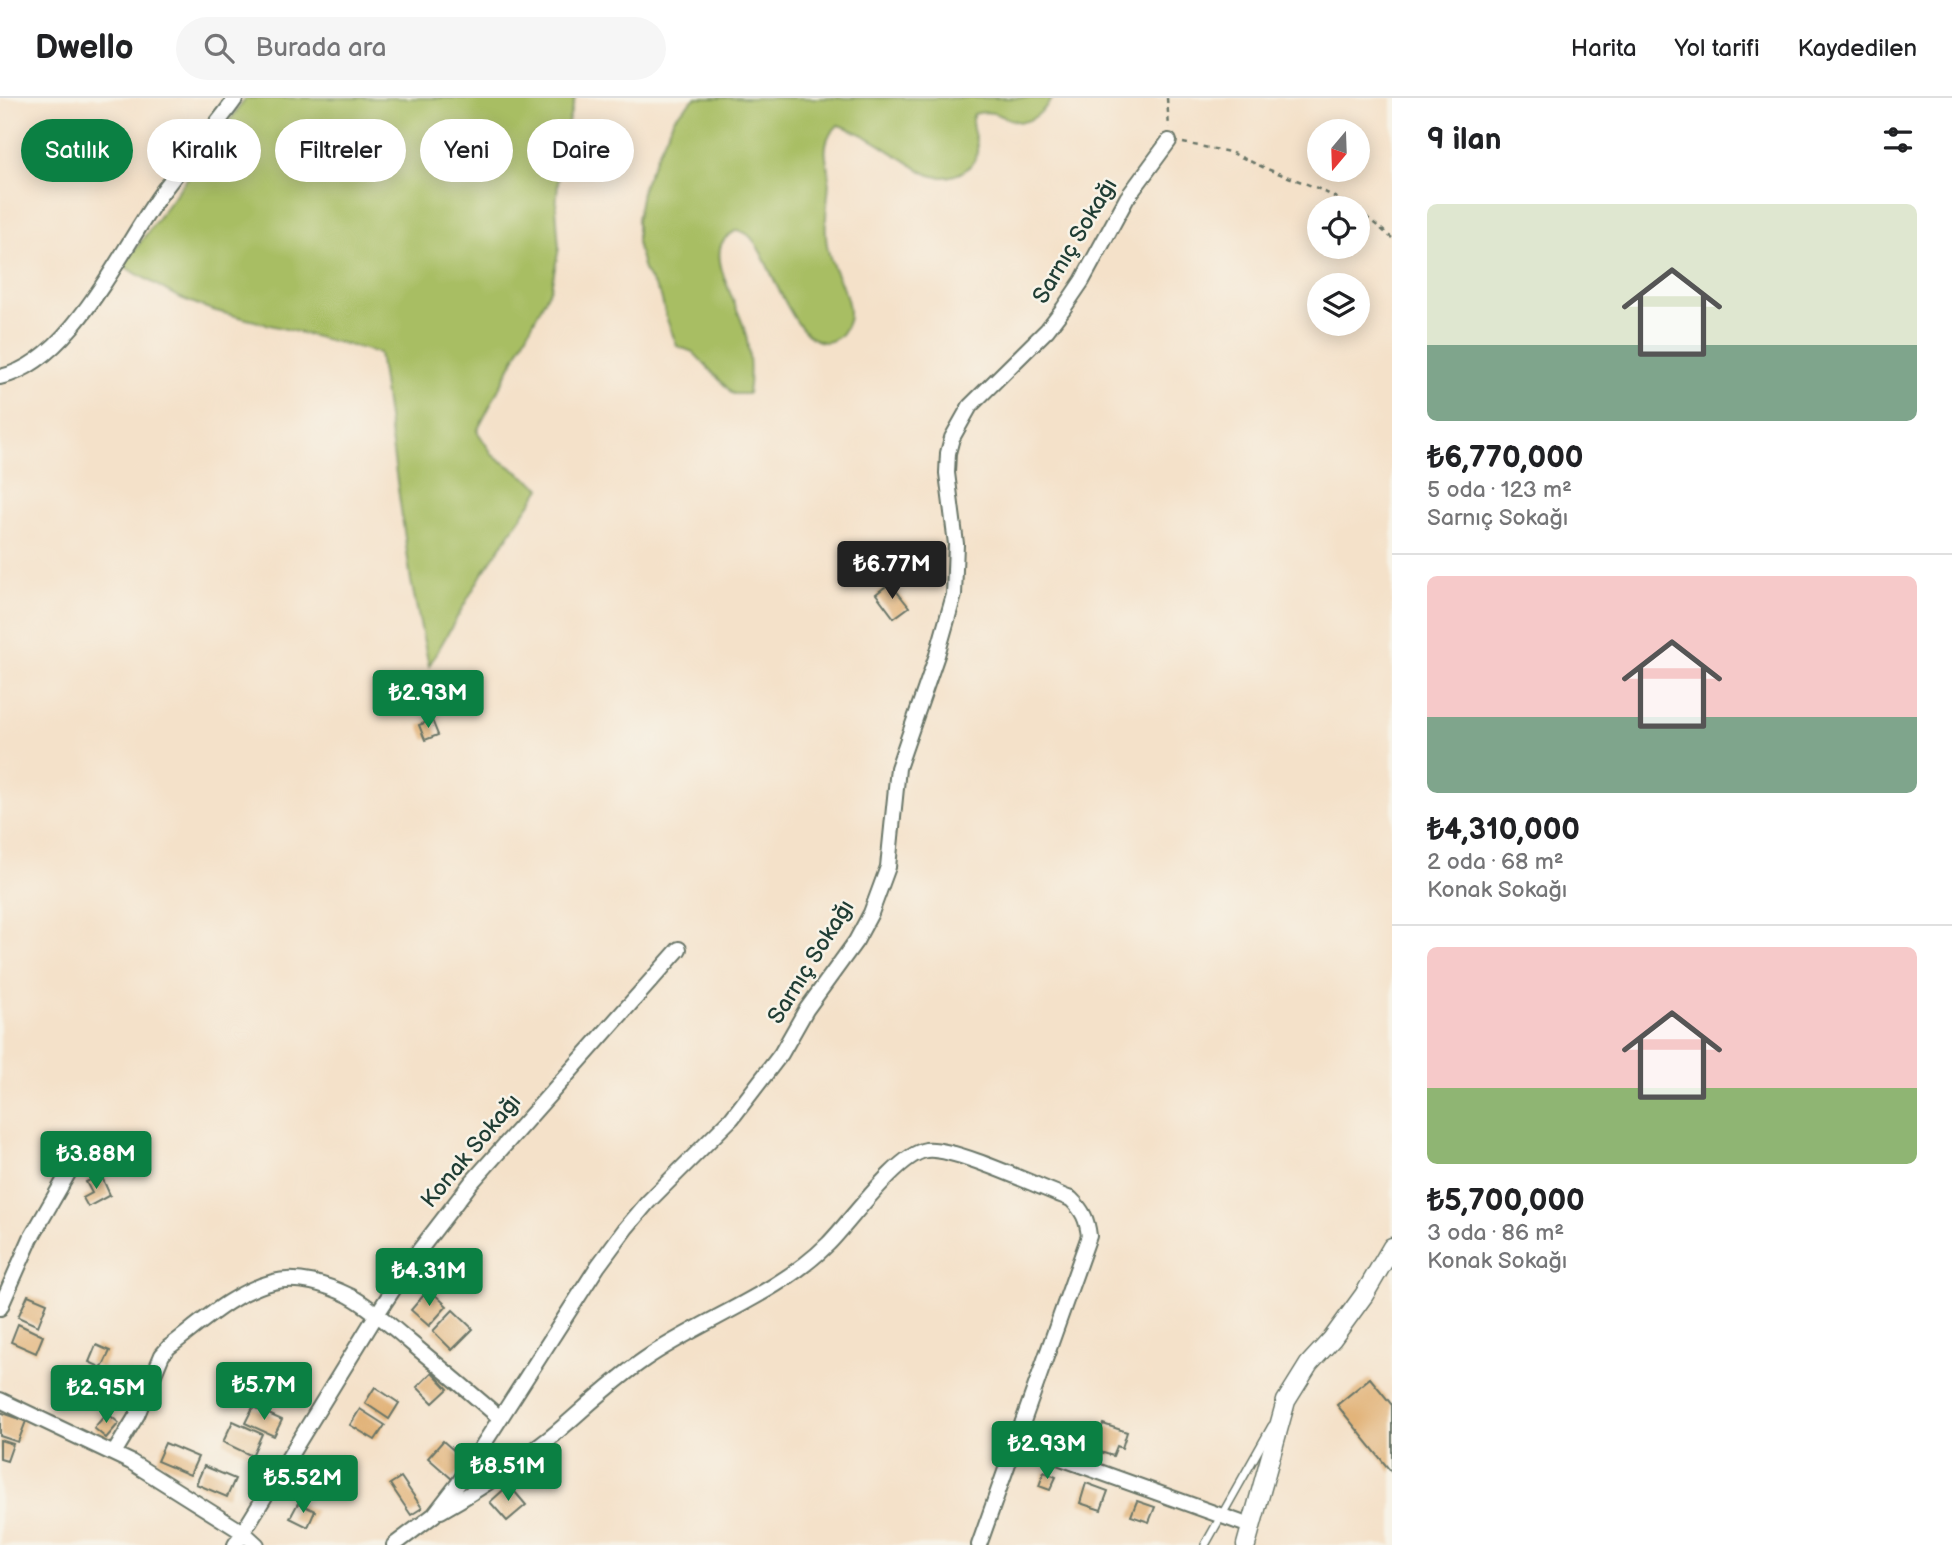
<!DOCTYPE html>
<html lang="tr">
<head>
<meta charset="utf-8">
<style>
	:root { --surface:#fff; --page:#f6f6f6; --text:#202124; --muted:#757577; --line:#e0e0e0; --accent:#0b8043 }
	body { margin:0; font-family:"Balsamiq Sans",sans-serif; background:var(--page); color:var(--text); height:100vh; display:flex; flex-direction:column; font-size:26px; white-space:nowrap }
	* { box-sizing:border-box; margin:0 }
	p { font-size:23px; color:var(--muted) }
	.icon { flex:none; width:38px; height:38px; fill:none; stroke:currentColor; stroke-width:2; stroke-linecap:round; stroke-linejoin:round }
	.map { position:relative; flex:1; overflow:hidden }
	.details { display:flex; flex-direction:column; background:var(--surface); width:560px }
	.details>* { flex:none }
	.banner { position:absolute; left:21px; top:21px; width:665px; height:63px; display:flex; gap:14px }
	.needle { width:46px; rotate:199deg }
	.controls { position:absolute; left:1307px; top:21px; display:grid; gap:14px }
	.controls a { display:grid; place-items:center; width:63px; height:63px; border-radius:50%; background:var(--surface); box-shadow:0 4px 18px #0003; font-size:35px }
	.price { position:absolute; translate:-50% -60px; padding:0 16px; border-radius:7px; background:var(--accent); color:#fff; font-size:23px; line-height:46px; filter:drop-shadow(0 2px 4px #0008) }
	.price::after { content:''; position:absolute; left:50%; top:42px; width:21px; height:16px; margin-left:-10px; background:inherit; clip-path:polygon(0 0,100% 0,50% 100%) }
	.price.on { background:#222; color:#fff }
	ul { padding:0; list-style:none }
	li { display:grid; align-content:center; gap:14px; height:371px; padding:0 35px }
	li+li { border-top:2px solid var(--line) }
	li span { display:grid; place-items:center; height:217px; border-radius:10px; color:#555 }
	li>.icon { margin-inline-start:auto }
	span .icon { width:126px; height:126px; fill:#fffc; stroke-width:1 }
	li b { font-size:30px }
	h2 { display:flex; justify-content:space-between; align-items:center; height:84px; padding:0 35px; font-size:30px }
	.chip { padding:0 24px; border-radius:32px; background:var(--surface); box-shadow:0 4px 18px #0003; font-size:24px; line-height:63px }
	.chip.on { background:var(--accent); color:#fff }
	header { display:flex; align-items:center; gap:42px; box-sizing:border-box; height:98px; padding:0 35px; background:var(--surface); border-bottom:2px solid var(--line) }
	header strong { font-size:33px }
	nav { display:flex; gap:38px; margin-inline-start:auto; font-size:24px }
	.search { width:490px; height:63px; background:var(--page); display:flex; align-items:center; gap:18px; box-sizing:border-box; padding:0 24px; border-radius:38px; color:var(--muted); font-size:26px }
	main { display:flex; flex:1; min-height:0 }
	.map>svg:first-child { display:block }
</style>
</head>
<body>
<header>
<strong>Dwello</strong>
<div class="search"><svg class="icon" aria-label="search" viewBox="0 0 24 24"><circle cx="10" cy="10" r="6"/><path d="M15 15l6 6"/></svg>Burada ara</div>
<nav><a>Harita</a><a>Yol tarifi</a><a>Kaydedilen</a></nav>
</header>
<main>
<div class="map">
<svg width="1392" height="1447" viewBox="0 0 1392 1447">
	<rect width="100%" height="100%" fill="#f7f3e8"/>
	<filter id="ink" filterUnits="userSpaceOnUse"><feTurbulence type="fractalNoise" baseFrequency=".0143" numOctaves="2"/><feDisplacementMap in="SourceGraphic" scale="14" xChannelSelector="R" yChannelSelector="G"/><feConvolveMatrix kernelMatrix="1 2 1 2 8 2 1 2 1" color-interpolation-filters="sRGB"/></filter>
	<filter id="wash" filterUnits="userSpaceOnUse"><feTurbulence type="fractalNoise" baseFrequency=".00686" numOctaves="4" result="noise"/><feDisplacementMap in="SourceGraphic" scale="28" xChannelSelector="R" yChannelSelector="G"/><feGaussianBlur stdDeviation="1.57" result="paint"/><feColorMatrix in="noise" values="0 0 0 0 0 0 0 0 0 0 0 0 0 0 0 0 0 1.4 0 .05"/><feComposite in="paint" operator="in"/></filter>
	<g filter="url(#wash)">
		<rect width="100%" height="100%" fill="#f4e1c9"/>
		<path fill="#a8be63" stroke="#647e4c" stroke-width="2" d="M246,0H575L561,49L556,109L559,150L551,190L477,333L493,357L541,390L482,476L429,568L411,483L379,255L212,212L178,199L123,168Z
			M695,0H1053C1017,49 1008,5 974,16C967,32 984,46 974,63C965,77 946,82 930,77C922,74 914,68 906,63C884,50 863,34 838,27C835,31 830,35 828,40C822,54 829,68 829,82C828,107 822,131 829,156C834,176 850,196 849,217C849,224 843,236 837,240C795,267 770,151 747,136C744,134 740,133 737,132C731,136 724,139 721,147C713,167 738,209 744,230C750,250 751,276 748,296H733L693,254L677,248L666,219L661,198L644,172L637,145V121L643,88L674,20Z"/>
		<g id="blocks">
			<path fill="#e2b47a" d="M890,485L909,509L894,520L876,496Z
				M432,622L438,637L425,642L419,627Z
				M101,1077L110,1097L88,1109L83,1100L92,1095L86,1084Z
				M429,1191L447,1208L429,1228L411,1212Z
				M28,1197L47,1205L38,1228L18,1219Z
				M453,1212L473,1231L452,1252L433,1233Z
				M18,1226L43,1238L36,1255L11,1244Z
				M96,1247L110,1253L102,1270L89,1264Z
				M432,1274L448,1291L433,1305L417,1289Z
				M1370,1280L1392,1307V1375L1337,1307Z
				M375,1289L399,1305L389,1321L365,1305Z
				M253,1309L282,1322L274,1338L245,1325Z
				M360,1311L385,1327L375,1342L350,1327Z
				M0,1314L26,1323L18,1344L0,1338Z
				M107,1315L119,1325L106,1340L94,1330Z
				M233,1323L262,1336L252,1358L223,1344Z
				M1103,1326L1127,1334L1122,1350L1117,1348L1113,1358L1094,1352Z
				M0,1342L13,1346L7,1363L0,1361Z
				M443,1343L467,1364L452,1381L428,1360Z
				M165,1345L198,1359L190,1377L157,1363Z
				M204,1368L235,1381L227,1399L196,1386Z
				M313,1374L332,1385L326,1395L307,1384Z
				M1044,1374L1056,1379L1050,1392L1039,1388Z
				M401,1379L422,1410L411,1417L390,1386Z
				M1086,1385L1108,1393L1101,1412L1080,1405Z
				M509,1387L526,1407L507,1423L490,1404Z
				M1137,1403L1155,1409L1149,1424L1131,1418Z
				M298,1405L315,1413L308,1429L290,1420Z"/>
		</g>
	</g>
	<g filter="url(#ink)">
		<use href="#blocks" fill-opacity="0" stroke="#6a7668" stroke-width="2"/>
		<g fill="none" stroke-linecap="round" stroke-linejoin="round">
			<g stroke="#6a7668" stroke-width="10">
				<path id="service" d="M1205,1447L1272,1328"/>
			</g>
			<g stroke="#6a7668" stroke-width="18">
				<path id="minor" d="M0,279C71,264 120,153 160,97C184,64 212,34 236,0
					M0,1210L31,1140L74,1065
					M0,1302L131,1364L244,1435L257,1447
					M1016,1344L1250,1428
					M114,1355L137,1317L162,1257L169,1249C201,1225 233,1194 273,1184C297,1177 328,1187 350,1198C372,1210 391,1228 410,1244C440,1269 470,1294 500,1320
					M441,1413C480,1391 516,1367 551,1339C582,1313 611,1284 645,1261C703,1221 777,1197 828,1146C851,1123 897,1057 926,1052C953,1048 1041,1090 1071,1101C1083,1113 1087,1121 1089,1138L979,1447
					M235,1447L377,1216L418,1154L471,1085L679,851
					M394,1447L434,1417L458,1386L598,1168L626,1130L648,1104L732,1020L781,956L806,912L856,843L871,815L888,769L898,670L937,557L954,497L956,446L947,375L948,355L952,340L970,308L1047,232L1063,211L1082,183L1127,100L1169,43"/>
			</g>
			<g stroke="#6a7668" stroke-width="21">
				<path id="tertiary" d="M1246,1447L1286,1303L1309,1266L1332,1241L1364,1197L1392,1149"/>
			</g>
			<path stroke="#6a7668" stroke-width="2.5" stroke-dasharray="5 5" stroke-linecap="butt" d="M1167,0L1169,30
				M1183,45L1230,54L1267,71L1315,89L1356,110
				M1358,112L1392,140"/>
			<use href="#service" stroke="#fff" stroke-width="7"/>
			<use href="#minor" stroke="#fff" stroke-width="14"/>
			<use href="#tertiary" stroke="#fff" stroke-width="18"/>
		</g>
	</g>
	<g text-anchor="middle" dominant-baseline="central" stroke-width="5" stroke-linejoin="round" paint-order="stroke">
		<g font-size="23" fill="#1f3d34" stroke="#f7f3e8">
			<text transform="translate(1075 143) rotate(-59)">Sarnıç Sokağı</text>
			<text transform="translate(811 864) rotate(-58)">Sarnıç Sokağı</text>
			<text transform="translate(471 1053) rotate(-50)">Konak Sokağı</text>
		</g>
	</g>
</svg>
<div class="controls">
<a><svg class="needle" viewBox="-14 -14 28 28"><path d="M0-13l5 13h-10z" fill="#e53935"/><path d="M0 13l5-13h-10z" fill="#757577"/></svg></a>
<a><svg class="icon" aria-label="locate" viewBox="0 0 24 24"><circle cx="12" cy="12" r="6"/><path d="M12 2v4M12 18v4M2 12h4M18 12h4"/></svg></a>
<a><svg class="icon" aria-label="layers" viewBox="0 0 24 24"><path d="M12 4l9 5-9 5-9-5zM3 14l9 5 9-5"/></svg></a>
</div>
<b class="price on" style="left:892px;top:503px">₺6.77M</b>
<b class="price" style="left:428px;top:632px">₺2.93M</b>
<b class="price" style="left:96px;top:1093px">₺3.88M</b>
<b class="price" style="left:429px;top:1210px">₺4.31M</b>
<b class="price" style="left:264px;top:1324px">₺5.7M</b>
<b class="price" style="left:106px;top:1327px">₺2.95M</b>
<b class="price" style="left:1047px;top:1383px">₺2.93M</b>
<b class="price" style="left:508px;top:1405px">₺8.51M</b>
<b class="price" style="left:303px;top:1417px">₺5.52M</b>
<div class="banner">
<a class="chip on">Satılık</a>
<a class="chip">Kiralık</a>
<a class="chip">Filtreler</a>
<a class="chip">Yeni</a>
<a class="chip">Daire</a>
</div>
</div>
<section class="details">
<h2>9 ilan<svg class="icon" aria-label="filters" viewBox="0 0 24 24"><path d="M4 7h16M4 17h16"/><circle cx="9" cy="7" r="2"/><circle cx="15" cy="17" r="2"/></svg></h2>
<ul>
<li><span style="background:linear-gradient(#dfe7d0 65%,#7fa58c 0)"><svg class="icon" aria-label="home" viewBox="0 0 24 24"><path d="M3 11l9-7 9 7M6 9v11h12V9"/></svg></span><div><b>₺6,770,000</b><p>5 oda · 123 m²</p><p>Sarnıç Sokağı</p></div></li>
<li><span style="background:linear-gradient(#f6c9c9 65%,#7fa58c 0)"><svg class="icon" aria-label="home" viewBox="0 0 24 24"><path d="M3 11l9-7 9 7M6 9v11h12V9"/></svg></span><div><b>₺4,310,000</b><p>2 oda · 68 m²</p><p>Konak Sokağı</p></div></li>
<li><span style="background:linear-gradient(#f6c9c9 65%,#8fb573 0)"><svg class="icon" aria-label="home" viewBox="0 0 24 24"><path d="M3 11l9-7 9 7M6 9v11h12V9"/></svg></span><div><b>₺5,700,000</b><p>3 oda · 86 m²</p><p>Konak Sokağı</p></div></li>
</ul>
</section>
</main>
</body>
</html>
